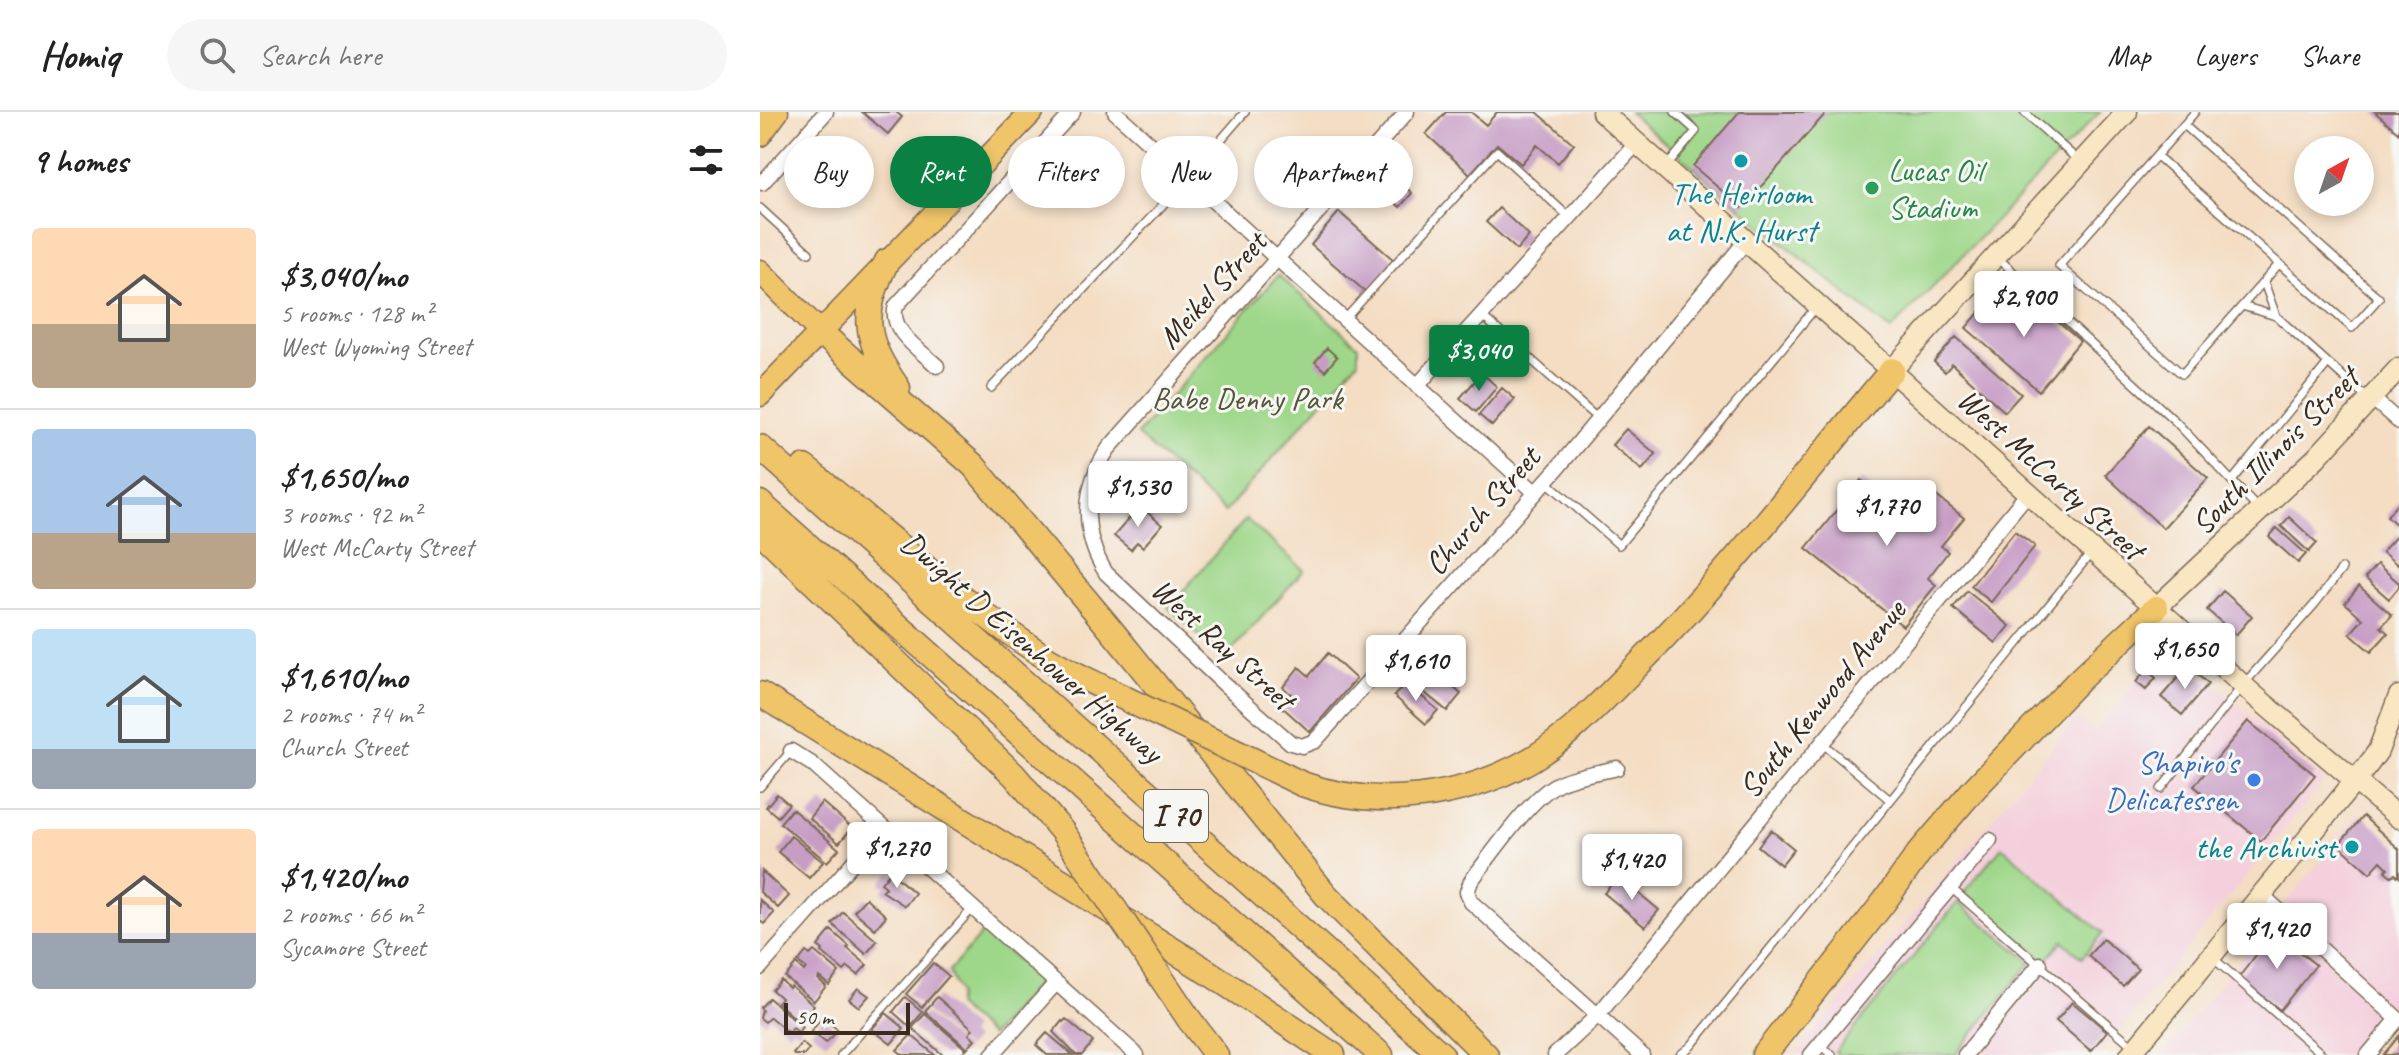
<!DOCTYPE html>
<html lang="en">
<head>
<meta charset="utf-8">
<style>
	:root { --surface:#fff; --page:#f6f6f6; --text:#222; --muted:#767676; --line:#e0e0e0; --accent:#0b8043 }
	body { margin:0; font-family:Caveat,sans-serif; background:var(--page); color:var(--text); height:100vh; display:flex; flex-direction:column; font-size:30px; white-space:nowrap }
	* { box-sizing:border-box; margin:0 }
	p { font-size:26px; color:var(--muted) }
	.icon { flex:none; width:44px; height:44px; fill:none; stroke:currentColor; stroke-width:2; stroke-linecap:round; stroke-linejoin:round }
	.map { position:relative; flex:1; overflow:hidden }
	.details { display:flex; flex-direction:column; background:var(--surface); width:760px }
	.details>* { flex:none }
	.top-card { position:absolute; left:24px; top:24px; width:760px; height:72px; display:flex; gap:16px }
	.needle { width:52px; rotate:40deg }
	.buttons { position:absolute; left:1534px; top:24px; display:grid; gap:16px }
	.buttons a { display:grid; place-items:center; width:80px; height:80px; border-radius:50%; background:var(--surface); box-shadow:0 4px 12px #0003; font-size:40px }
	.scale { position:absolute; left:24px; bottom:20px; width:126px; box-sizing:border-box; padding-left:8px; border:4px solid #3b2a1e; border-top:0; font-size:22px; line-height:28px; white-space:nowrap; color:#3b2a1e; -webkit-text-stroke:6px #f6f6f2; paint-order:stroke }
	.price { position:absolute; translate:-50% -68px; padding:0 18px; border-radius:8px; background:#fff; color:#222; font-size:26px; line-height:52px; filter:drop-shadow(0 2px 4px #0008) }
	.price::after { content:''; position:absolute; left:50%; top:48px; width:24px; height:18px; margin-left:-12px; background:inherit; clip-path:polygon(0 0,100% 0,50% 100%) }
	.price.on { background:var(--accent); color:#fff }
	ul { padding:0; list-style:none }
	li { display:flex; align-items:center; gap:24px; height:200px; padding:0 32px }
	li+li { border-top:2px solid var(--line) }
	li span { display:grid; place-items:center; flex:none; width:224px; height:160px; border-radius:8px; color:#555 }
	li>.icon { margin-inline-start:auto }
	span .icon { width:96px; height:96px; fill:#fffc; stroke-width:1 }
	li b { font-size:34px }
	h2 { display:flex; justify-content:space-between; align-items:center; height:96px; padding:0 32px; font-size:34px }
	.chip { padding:0 28px; border-radius:36px; background:var(--surface); box-shadow:0 4px 12px #0003; font-size:28px; line-height:72px }
	.chip.on { background:var(--accent); color:#fff }
	header { display:flex; align-items:center; gap:48px; box-sizing:border-box; height:112px; padding:0 40px; background:var(--surface); border-bottom:2px solid var(--line) }
	header strong { font-size:38px }
	nav { display:flex; gap:44px; margin-inline-start:auto; font-size:28px }
	.search { width:560px; height:72px; background:var(--page); display:flex; align-items:center; gap:20px; box-sizing:border-box; padding:0 28px; border-radius:44px; color:var(--muted); font-size:30px }
	main { display:flex; flex:1; min-height:0 }
	.map>svg:first-child { display:block }
</style>
</head>
<body>
<header>
<strong>Homiq</strong>
<div class="search"><svg class="icon" aria-label="search" viewBox="0 0 24 24"><circle cx="10" cy="10" r="6"/><path d="M15 15l6 6"/></svg>Search here</div>
<nav><a>Map</a><a>Layers</a><a>Share</a></nav>
</header>
<main>
<section class="details">
<h2>9 homes<svg class="icon" aria-label="filters" viewBox="0 0 24 24"><path d="M4 7h16M4 17h16"/><circle cx="9" cy="7" r="2"/><circle cx="15" cy="17" r="2"/></svg></h2>
<ul>
<li><span style="background:linear-gradient(#ffd9b3 60%,#b9a48a 0)"><svg class="icon" aria-label="home" viewBox="0 0 24 24"><path d="M3 11l9-7 9 7M6 9v11h12V9"/></svg></span><div><b>$3,040/mo</b><p>5 rooms · 128 m²</p><p>West Wyoming Street</p></div></li>
<li><span style="background:linear-gradient(#a9c7e8 65%,#b9a48a 0)"><svg class="icon" aria-label="home" viewBox="0 0 24 24"><path d="M3 11l9-7 9 7M6 9v11h12V9"/></svg></span><div><b>$1,650/mo</b><p>3 rooms · 92 m²</p><p>West McCarty Street</p></div></li>
<li><span style="background:linear-gradient(#bfe0f5 75%,#9aa5b1 0)"><svg class="icon" aria-label="home" viewBox="0 0 24 24"><path d="M3 11l9-7 9 7M6 9v11h12V9"/></svg></span><div><b>$1,610/mo</b><p>2 rooms · 74 m²</p><p>Church Street</p></div></li>
<li><span style="background:linear-gradient(#ffd9b3 65%,#9aa5b1 0)"><svg class="icon" aria-label="home" viewBox="0 0 24 24"><path d="M3 11l9-7 9 7M6 9v11h12V9"/></svg></span><div><b>$1,420/mo</b><p>2 rooms · 66 m²</p><p>Sycamore Street</p></div></li>
</ul>
</section>
<div class="map">
<svg width="1639" height="943" viewBox="0 0 1639 943">
	<rect width="100%" height="100%" fill="#f6f6f2"/>
	<filter id="ink" filterUnits="userSpaceOnUse"><feTurbulence type="fractalNoise" baseFrequency=".0125" numOctaves="2"/><feDisplacementMap in="SourceGraphic" scale="16" xChannelSelector="R" yChannelSelector="G"/><feConvolveMatrix kernelMatrix="1 2 1 2 8 2 1 2 1" color-interpolation-filters="sRGB"/></filter>
	<filter id="wash" filterUnits="userSpaceOnUse"><feTurbulence type="fractalNoise" baseFrequency=".006" numOctaves="4" result="noise"/><feDisplacementMap in="SourceGraphic" scale="32" xChannelSelector="R" yChannelSelector="G"/><feGaussianBlur stdDeviation="1.8" result="paint"/><feColorMatrix in="noise" values="0 0 0 0 0 0 0 0 0 0 0 0 0 0 0 0 0 1.4 0 .05"/><feComposite in="paint" operator="in"/></filter>
	<g filter="url(#wash)">
		<rect width="100%" height="100%" fill="#f4ddc2"/>
		<path fill="#f4cfdc" d="M1410,532L1564,669L1340,943H1035L1316,606L1335,620L1401,539Z
			M1598,703H1603L1639,735V898L1636,896L1598,943H1403Z"/>
		<path fill="#9ed789" stroke="#6c8054" stroke-width="2" d="M869,0H1340L1131,218L997,110Z
			M518,163L598,234V249L465,400L377,323Z
			M486,407L544,458L465,546L408,496Z
			M1242,735L1343,821L1322,846L1303,829L1285,850L1204,780Z
			M1198,790L1271,850L1195,943H1079L1075,940Z
			M224,819L280,868L231,924L196,894L198,882L189,859Z"/>
		<g id="blocks">
			<path fill="#c79dc6" d="M102,0H136L142,5L128,22Z
				M686,0H711L726,13L737,0H777L814,32L798,51L777,33L761,52L737,32L710,62L666,22Z
				M979,0H1067L982,96L933,54Z
				M1615,0H1639V21Z
				M521,55L550,83L538,96L508,68Z
				M625,57L652,81L640,95L613,72Z
				M739,96L769,124L757,138L726,110Z
				M579,100L635,149L607,181L551,133Z
				M1236,181L1260,202L1272,188L1320,229L1279,279L1206,216Z
				M1196,225L1261,282L1245,300L1192,252L1185,260L1174,250Z
				M567,236L577,245L565,259L555,250Z
				M722,261L737,275L716,300L700,286Z
				M742,276L755,287L732,314L719,303Z
				M1389,314L1448,366L1403,416L1345,363Z
				M866,317L896,342L882,358L852,333Z
				M1101,368L1148,405L1170,379L1204,406L1181,434L1188,440L1168,466L1176,473L1143,514L1046,436Z
				M1639,390V415L1627,404Z
				M380,394L402,413L383,435L377,430L371,438L354,424Z
				M1529,405L1557,431L1549,440L1521,414Z
				M1517,416L1546,442L1538,451L1509,425Z
				M1255,419L1275,434L1231,490L1211,474Z
				M1639,421V454L1622,440Z
				M1617,452L1639,471V475L1629,487L1605,466Z
				M1599,474L1632,503L1621,515L1628,521L1611,540L1590,522L1603,507L1585,491Z
				M1207,479L1250,514L1236,531L1193,496Z
				M1463,479L1492,504L1476,523L1447,498Z
				M568,541L596,567L550,620L521,594L531,582L523,575L539,555L549,564Z
				M662,550L701,582L687,599L648,567Z
				M1428,554L1448,572L1422,603L1401,585Z
				M1386,558L1396,566L1386,578L1376,570Z
				M646,571L678,598L666,612L634,584Z
				M1488,609L1555,663L1501,729L1434,674Z
				M17,682L29,692L18,705L6,695Z
				M62,690L92,716L79,731L49,706Z
				M32,697L79,737L67,750L20,711Z
				M1603,704L1639,737V765L1635,762L1631,764L1625,759L1628,756L1621,749L1610,761L1580,734V731Z
				M1011,718L1034,737L1021,753L998,734Z
				M31,724L63,750L49,766L18,740Z
				M2,759L29,784L18,796L0,780Z
				M130,760L155,781L145,794L122,779L126,775L121,771Z
				M858,764L899,798L885,815L844,781Z
				M106,786L126,804L115,817L94,799Z
				M0,788L14,801L4,812L0,809Z
				M83,800L117,829L106,842L72,812Z
				M71,818L89,834L87,836L107,853L98,863L88,855L84,859L62,840L63,838L58,834Z
				M1514,820L1556,853L1520,898L1479,865Z
				M1343,827L1378,857L1363,874L1328,844Z
				M54,839L79,860L69,873L59,865L58,867L66,874L54,889L25,865L36,852L44,859L46,856L38,850L46,840L50,843Z
				M173,851L189,864L162,895L146,882Z
				M21,868L29,876L31,874L54,893L39,910L17,890L21,886L12,878Z
				M98,876L109,884L99,895L89,887Z
				M145,885L163,900L150,915L133,900Z
				M177,885L213,917L209,922L215,927L207,936L165,899Z
				M9,886L42,915L38,920L33,916L29,921L10,905L5,910L0,906L2,898L0,896Z
				M1312,890L1347,919L1331,939L1296,909Z
				M126,901L144,916L131,932L112,917Z
				M165,902L206,937L200,943H183L152,916Z
				M63,905L78,918L66,931L51,919Z
				M306,907L333,930L322,943H316L293,920L302,909L303,910Z
				M287,921L313,943H287L276,933Z
				M151,923L175,943H143L137,938Z
				M1639,924V943H1623Z
				M42,931L49,937L44,943H34L33,942Z"/>
		</g>
	</g>
	<g filter="url(#ink)">
		<use href="#blocks" fill-opacity="0" stroke="#7c6957" stroke-width="2"/>
		<g fill="none" stroke-linecap="round" stroke-linejoin="round">
			<g stroke="#7c6957" stroke-width="10">
				<path id="lane" d="M1264,0L1319,49
					M1435,0L1299,154L1422,262L1519,152
					M1397,44L1592,216L1619,186L1424,13
					M907,54L936,19L915,0
					M0,96L49,141
					M1237,145L1416,310L1498,397
					M1482,194L1516,204L1504,170
					M721,203L838,307
					M1516,204L1608,287
					M584,208L737,39L809,105
					M231,276L428,66L485,0
					M786,369L859,433L1057,194
					M1472,369L1568,251
					M1062,631L1130,688
					M0,675L31,639
					M1401,677L1483,573L1554,493L1582,457
					M1191,776L1375,936
					M1453,846L1563,943
					M1060,933L1072,943
					M81,943L212,797
					M920,943L931,934L1332,440"/>
			</g>
			<g stroke="#7c6957" stroke-width="17">
				<path id="street" d="M355,0L776,381
					M647,0L349,336C322,375 321,421 346,461L464,572L531,631L542,634L555,629L796,358L986,129
					M2,71L66,0
					M177,254C161,239 128,218 136,194L313,0
					M657,274L877,31
					M1612,286L1639,310
					M31,639L52,652L377,943
					M857,656C838,661 814,663 797,672C770,686 731,743 711,769L707,780L711,790L882,943
					M1502,783L1639,908
					M0,856L123,716
					M232,943L295,872
					M795,943L838,903L1268,381
					M1051,943L1230,728
					M1205,943L1280,852
					M1608,943L1638,907"/>
			</g>
			<g stroke="#7c6957" stroke-width="23">
				<path id="secondary" d="M842,0L1495,584L1639,706
					M1132,258L1367,0
					M1396,496L1556,346L1639,256
					M1370,943L1608,653L1618,639L1639,584"/>
			</g>
			<g stroke="#7c6957" stroke-width="25">
				<path id="primary" d="M0,23L17,0
					M0,159L60,220
					M0,283L272,0"/>
			</g>
			<g stroke="#7c6957" stroke-width="27">
				<path id="highway" d="M0,3L4,0
					M127,149C100,204 104,227 138,276
					M60,220L213,353L352,519L566,783L726,943
					M0,335C226,539 456,739 682,943
					M44,355C121,416 194,485 276,539C302,557 331,569 358,583
					M0,391L621,943
					M0,419L254,663L302,719
					M0,582L445,858L573,943
					M542,672C616,698 702,687 770,648C809,625 839,592 870,561C965,467 1046,360 1132,258
					M429,907L456,943
					M1004,943L1124,790L1159,741L1214,677L1320,567L1396,496"/>
			</g>
			<use href="#lane" stroke="#fff" stroke-width="7"/>
			<use href="#street" stroke="#fff" stroke-width="14"/>
			<use href="#secondary" stroke="#f9e7c3" stroke-width="20"/>
			<use href="#primary" stroke="#f0c469" stroke-width="22"/>
			<use href="#highway" stroke="#f0c469" stroke-width="24"/>
			<g stroke="#7c6957" stroke-width="27" stroke-linecap="butt">
				<path id="highway-bridge" d="M358,583L542,672
					M302,719L429,907"/>
			</g>
			<use href="#highway-bridge" stroke="#f0c469" stroke-width="24"/>
		</g>
	</g>
	<g fill="#0f9aa8" stroke="#f6f6f2" stroke-width="3">
		<circle cx="981" cy="49" r="8"/>
		<circle cx="1592" cy="735" r="8"/>
	</g>
	<circle fill="#2e9e5b" stroke="#f6f6f2" stroke-width="3" cx="1112" cy="76" r="8"/>
	<circle fill="#3f7fe0" stroke="#f6f6f2" stroke-width="3" cx="1494" cy="668" r="8"/>
	<g text-anchor="middle" dominant-baseline="central" stroke-width="6" stroke-linejoin="round" paint-order="stroke">
		<rect fill="#f6f6f2" stroke="#73675e" stroke-width="2" x="384" y="678" width="64" height="52" rx="6"/>
		<g font-size="30" font-weight="bold" fill="#3b2a1e">
			<text x="416" y="704">I 70</text>
		</g>
		<g font-size="32" fill="#27864d" stroke="#f6f6f2" text-anchor="start">
			<text x="1128" y="58">Lucas Oil<tspan x="1128" dy="37">Stadium</tspan></text>
		</g>
		<g font-size="32" fill="#0d838f" stroke="#f6f6f2">
			<text x="981" y="81">The Heirloom<tspan x="981" dy="37">at N.K. Hurst</tspan></text>
			<text x="1576" y="735" text-anchor="end">the Archivist</text>
		</g>
		<g font-size="32" fill="#3b2a1e" stroke="#f6f6f2">
			<text transform="translate(452 178) rotate(-48)">Meikel Street</text>
			<text transform="translate(1515 339) rotate(-45)">South Illinois Street</text>
			<text transform="translate(1291 362) rotate(42)">West McCarty Street</text>
			<text transform="translate(722 399) rotate(-49)">Church Street</text>
			<text transform="translate(463 532) rotate(42)">West Ray Street</text>
			<text transform="translate(272 535) rotate(41)">Dwight D Eisenhower Highway</text>
			<text transform="translate(1062 587) rotate(-51)">South Kenwood Avenue</text>
		</g>
		<g font-size="32" fill="#545539" stroke="#f6f6f2">
			<text x="487" y="286">Babe Denny Park</text>
		</g>
		<g font-size="32" fill="#366cbe" stroke="#f6f6f2" text-anchor="end">
			<text x="1478" y="650">Shapiro's<tspan x="1478" dy="37">Delicatessen</tspan></text>
		</g>
	</g>
</svg>
<div class="buttons">
<a><svg class="needle" viewBox="-14 -14 28 28"><path d="M0-13l5 13h-10z" fill="#e53935"/><path d="M0 13l5-13h-10z" fill="#767676"/></svg></a>
</div>
<div class="scale">50 m</div>
<b class="price" style="left:1264px;top:227px">$2,900</b>
<b class="price on" style="left:719px;top:281px">$3,040</b>
<b class="price" style="left:378px;top:417px">$1,530</b>
<b class="price" style="left:1127px;top:436px">$1,770</b>
<b class="price" style="left:1425px;top:579px">$1,650</b>
<b class="price" style="left:656px;top:591px">$1,610</b>
<b class="price" style="left:137px;top:778px">$1,270</b>
<b class="price" style="left:872px;top:790px">$1,420</b>
<b class="price" style="left:1517px;top:859px">$1,420</b>
<div class="top-card">
<a class="chip">Buy</a>
<a class="chip on">Rent</a>
<a class="chip">Filters</a>
<a class="chip">New</a>
<a class="chip">Apartment</a>
</div>
</div>
</main>
</body>
</html>
